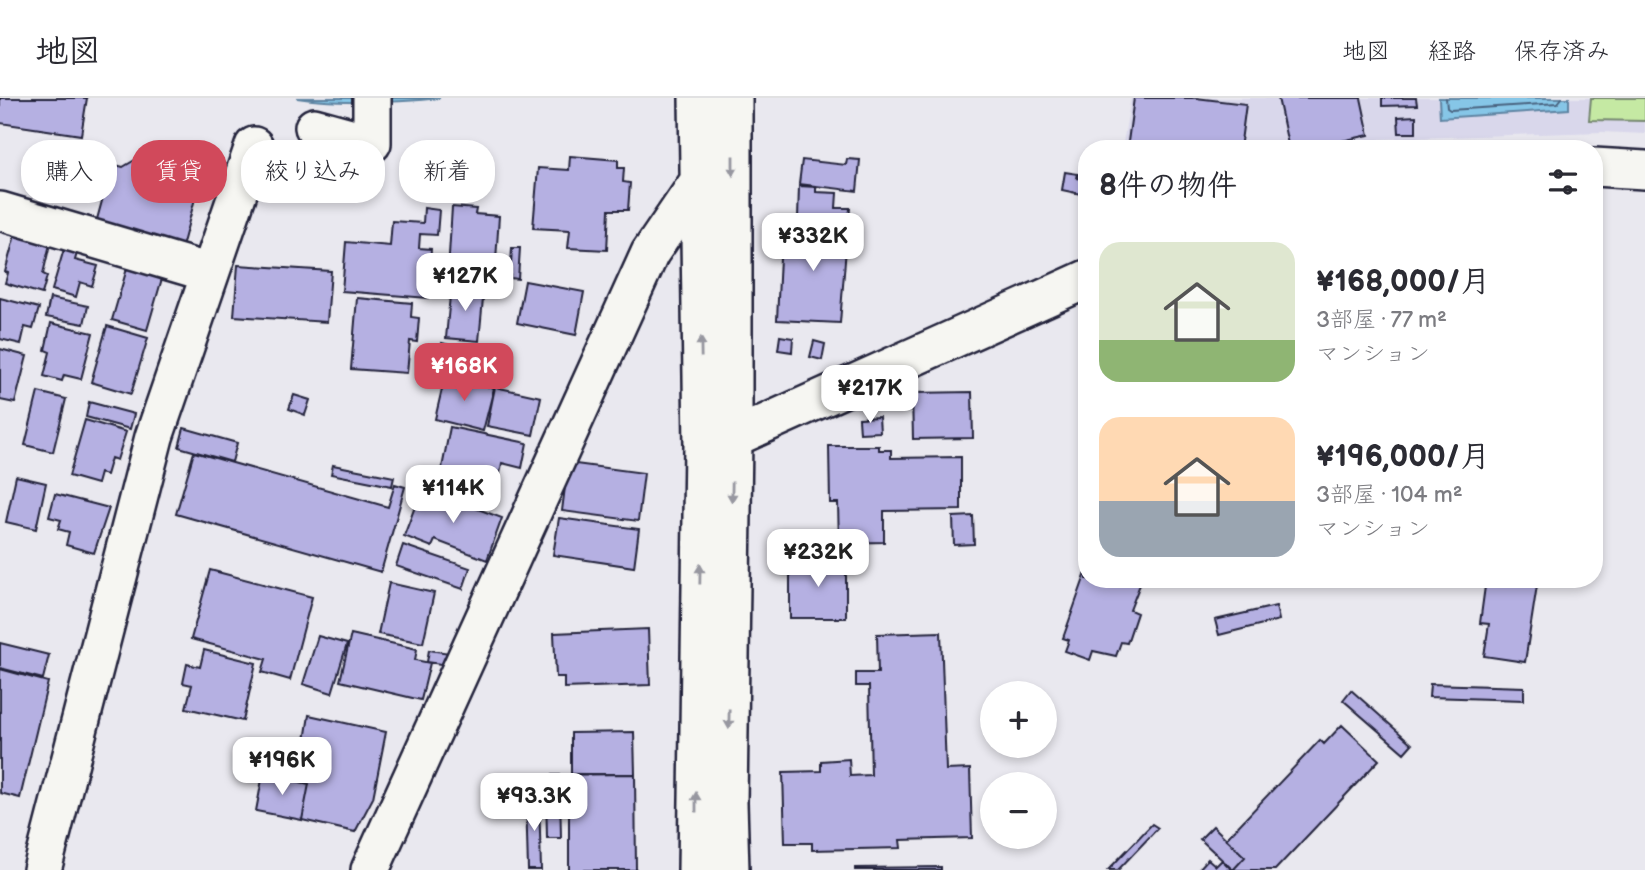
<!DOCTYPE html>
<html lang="ja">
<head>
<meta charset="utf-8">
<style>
	:root { --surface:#fff; --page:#f7f7f7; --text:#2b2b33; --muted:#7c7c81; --line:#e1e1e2; --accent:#d1495b }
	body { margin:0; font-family:"Balsamiq Sans","Klee One",sans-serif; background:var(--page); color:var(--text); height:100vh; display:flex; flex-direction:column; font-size:26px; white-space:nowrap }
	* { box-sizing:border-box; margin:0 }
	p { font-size:23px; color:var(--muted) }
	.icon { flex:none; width:38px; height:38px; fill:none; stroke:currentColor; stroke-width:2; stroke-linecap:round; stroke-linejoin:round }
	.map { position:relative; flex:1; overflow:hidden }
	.details { position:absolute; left:1078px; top:42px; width:525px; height:448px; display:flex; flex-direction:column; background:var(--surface); border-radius:28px; box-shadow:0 4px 10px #0003 }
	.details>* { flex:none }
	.top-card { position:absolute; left:21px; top:42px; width:665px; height:63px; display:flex; gap:14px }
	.fabs { position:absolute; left:980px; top:583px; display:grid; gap:14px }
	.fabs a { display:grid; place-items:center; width:77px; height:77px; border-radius:50%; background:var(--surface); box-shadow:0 4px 10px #0003; font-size:35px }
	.price { position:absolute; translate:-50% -60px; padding:0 16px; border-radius:14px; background:#fff; color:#222; font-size:23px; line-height:46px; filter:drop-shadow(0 2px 4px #0008) }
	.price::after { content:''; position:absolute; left:50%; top:42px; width:21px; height:16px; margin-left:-10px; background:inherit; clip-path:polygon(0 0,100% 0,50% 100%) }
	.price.selected { background:var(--accent); color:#fff }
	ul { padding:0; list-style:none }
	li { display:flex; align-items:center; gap:21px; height:175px; padding:0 21px }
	li span { display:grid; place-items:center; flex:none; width:196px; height:140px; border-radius:21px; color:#555 }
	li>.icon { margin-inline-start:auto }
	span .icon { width:84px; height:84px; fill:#fffc; stroke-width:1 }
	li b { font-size:30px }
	h2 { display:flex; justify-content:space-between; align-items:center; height:84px; padding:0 21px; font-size:30px }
	.pill { padding:0 24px; border-radius:28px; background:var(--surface); box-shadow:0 4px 10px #0003; font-size:24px; line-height:63px }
	.pill.selected { background:var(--accent); color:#fff }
	header { display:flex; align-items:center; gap:42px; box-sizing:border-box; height:98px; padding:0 35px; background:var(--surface); border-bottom:2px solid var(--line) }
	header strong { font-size:33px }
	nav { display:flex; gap:38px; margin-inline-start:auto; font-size:24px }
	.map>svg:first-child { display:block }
</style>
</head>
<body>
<header>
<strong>地図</strong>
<nav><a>地図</a><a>経路</a><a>保存済み</a></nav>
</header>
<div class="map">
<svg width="1645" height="772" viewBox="0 0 1645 772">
	<rect width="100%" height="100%" fill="#e9e8ef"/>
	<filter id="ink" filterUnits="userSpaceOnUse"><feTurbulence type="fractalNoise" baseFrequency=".0143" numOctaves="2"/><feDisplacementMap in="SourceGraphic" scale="14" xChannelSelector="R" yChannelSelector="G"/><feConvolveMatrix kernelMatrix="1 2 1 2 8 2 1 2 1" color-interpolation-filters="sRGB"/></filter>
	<g filter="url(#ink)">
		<path fill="#d9d7eb" d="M1131,0H1645V36L1602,34L1382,41L1348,51H1122Z"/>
		<path fill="#c5e9a3" stroke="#74866f" stroke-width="2" d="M1591,0H1645V23L1589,22Z"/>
		<path fill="#86c6e7" stroke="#5e84a2" stroke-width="2" d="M297,0H440C392,5 345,7 297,0Z
			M1439,0H1569V11L1440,20Z"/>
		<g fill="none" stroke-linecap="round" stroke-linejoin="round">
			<path stroke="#4a6480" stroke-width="2" d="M1446,0L1447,10L1450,12L1558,5L1562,0"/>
		</g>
		<path fill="#b5b0e2" stroke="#22223b" stroke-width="2" d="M0,0H87L81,37L0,25Z
			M1134,0H1196L1246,6L1240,51H1127Z
			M1278,0H1361L1369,37L1305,51H1289Z
			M1382,0H1416L1417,7L1382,8Z
			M1416,18V35H1399L1398,19Z
			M152,52L207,56L182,149L96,125L112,66L123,69Z
			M570,58L618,62V70H624L623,84L630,85L628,112H609L607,152L568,150L570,132L533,130L538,70L569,72Z
			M847,61L860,62L857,93L799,86L802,62L846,67Z
			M1065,74L1078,76L1077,80L1084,82L1081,96L1062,92Z
			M799,88L816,89V94L837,95L836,110H850L849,122L798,120Z
			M452,109L476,111L475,116L499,118L495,177L448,173Z
			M424,110L439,112L437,137L420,136L419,150L431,151L428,200L342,193L346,144L390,148L392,123L423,125Z
			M794,123L848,125L840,225L777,222L781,139L793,140Z
			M15,137L50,146L43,176L47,178L42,196L5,185L8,175L5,174Z
			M512,150H520L518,181L510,180Z
			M64,151L77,155L75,162L98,168L92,188L80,184L76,199L52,192Z
			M128,167L163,177L147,232L112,222Z
			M238,167L331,173L327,224L234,218Z
			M525,183L584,194L576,237L517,225Z
			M451,187L484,190L479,243L446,240Z
			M0,200L39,210L33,231L25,229L21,246L0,241Z
			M50,200L88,208L84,226L46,219Z
			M357,200L412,205L411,219L419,220L417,244L410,243L407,275L351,271Z
			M51,225L93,235L81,281L64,277L62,283L44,278L50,254L45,252Z
			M107,228L148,240L131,296L91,284Z
			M780,238L793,240L792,254L778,252Z
			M814,243L825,246L822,262L810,259Z
			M442,245L484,257L477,283L435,272Z
			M0,251L27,258L15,305L0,302Z
			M445,278L494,290L483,333L435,321Z
			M495,289L541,299L533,337L487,328Z
			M38,294L66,301L53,354L25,347Z
			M972,294L973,340L913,341L912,295Z
			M294,297L310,302L305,317L289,311Z
			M89,304L134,316L130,331L86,319Z
			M879,319L880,334L860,335L859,320Z
			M85,322L126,334L117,362L111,360L106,377L100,375L97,386L69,378Z
			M450,329L527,345L522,370L502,365L498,386L441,375Z
			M184,330L237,345L232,364L179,349Z
			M829,348H879V352H891V360L961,359V412L884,413V444L839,445L838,405H830Z
			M194,354L388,409L395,386L405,389L381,474L176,416Z
			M568,365L644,375L638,423L562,413Z
			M333,367L394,379L392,388L331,376Z
			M16,378L46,385L36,431L6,424Z
			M422,390L502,420L487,462L435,442L432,449L404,438Z
			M55,396L109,410L94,455L66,447L69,434L58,431L61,422L49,419Z
			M973,418L974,446L954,447L953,419Z
			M559,420L639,431L634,469L553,457Z
			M403,447L470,470L463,491L396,468Z
			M790,461H846V520H790Z
			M210,472L312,499L290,582L262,574L266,561L191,541Z
			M1087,472V481H1147L1146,485L1141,484L1130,512L1137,515L1127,545L1121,544L1116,558L1093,553L1090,562L1065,553L1069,542L1063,540Z
			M1486,481H1538L1525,564L1484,558L1489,526L1480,525Z
			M389,485L434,495L423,545L378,536Z
			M1276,508L1279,522L1219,537L1215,522Z
			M648,531L650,587L564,590V579H556L554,535Z
			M941,534L946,672L970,671L972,740L900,742L901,750L812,752V745H785L783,674L821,673V663L849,661L850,678L871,677L869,588H856V575H878L877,536Z
			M351,536L417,551L415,562L430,565L421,602L340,583Z
			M318,538L347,546L332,595L303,586Z
			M0,545L49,557L43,581L0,570Z
			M204,552L256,565L243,623L186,610L192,587L183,585L187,566L200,569Z
			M429,552L450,555L448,567L427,564Z
			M0,571L48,584L20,700L0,695Z
			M1430,586L1524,589V602L1429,599Z
			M1351,592L1412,646L1404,655L1343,602Z
			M309,617L386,634L373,700L355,734L302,722L309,686L277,679L282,657L302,662Z
			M1342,627L1379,662L1275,772H1233L1245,759L1226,741L1320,642L1324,646Z
			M634,634L635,676H571V635Z
			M263,676L309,686L302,722L256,713Z
			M635,676L636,772H569V689L544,690V677Z
			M546,694H560L561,740H547Z
			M539,697L541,772H528L526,698Z
			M1152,726L1158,730L1118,772H1108Z
			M1213,728L1245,759L1233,772L1200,741Z
			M1208,761L1216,768L1222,762L1232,772H1198Z
			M941,769V772H855V770Z"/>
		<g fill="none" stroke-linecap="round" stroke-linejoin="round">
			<g stroke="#22223b" stroke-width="42">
				<path id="minor" d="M314,29L372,45V0
					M1594,69L1645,72
					M0,113L210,175
					M713,345L733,340L1087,181
					M42,772L154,339L254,48
					M370,772L650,155L699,83
					M697,772L703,348L698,0
					M730,772L728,705L733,340V0"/>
			</g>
			<use href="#minor" stroke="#f6f6f2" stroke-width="37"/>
		</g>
		<defs><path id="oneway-solid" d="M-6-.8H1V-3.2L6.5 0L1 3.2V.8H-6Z" transform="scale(1.75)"/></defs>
		<g fill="#9797a0">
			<use href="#oneway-solid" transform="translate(733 68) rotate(90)"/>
			<use href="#oneway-solid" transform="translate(701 249) rotate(-91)"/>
			<use href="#oneway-solid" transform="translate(732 394) rotate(91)"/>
			<use href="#oneway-solid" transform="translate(700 476) rotate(-89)"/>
			<use href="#oneway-solid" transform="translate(729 621) rotate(91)"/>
			<use href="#oneway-solid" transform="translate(696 704) rotate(-90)"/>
		</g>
	</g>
</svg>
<div class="fabs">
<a>+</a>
<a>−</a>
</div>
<b class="price" style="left:813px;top:175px">¥332K</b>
<b class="price" style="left:465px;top:215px">¥127K</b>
<b class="price selected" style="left:464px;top:305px">¥168K</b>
<b class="price" style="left:870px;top:327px">¥217K</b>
<b class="price" style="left:453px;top:427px">¥114K</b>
<b class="price" style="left:818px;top:491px">¥232K</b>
<b class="price" style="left:282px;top:699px">¥196K</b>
<b class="price" style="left:534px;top:735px">¥93.3K</b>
<div class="top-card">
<a class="pill">購入</a>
<a class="pill selected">賃貸</a>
<a class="pill">絞り込み</a>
<a class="pill">新着</a>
</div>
<section class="details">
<h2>8件の物件<svg class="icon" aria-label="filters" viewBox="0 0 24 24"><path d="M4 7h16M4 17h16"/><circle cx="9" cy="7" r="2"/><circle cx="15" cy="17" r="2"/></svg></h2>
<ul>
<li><span style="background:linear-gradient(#dfe7d0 70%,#8fb573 0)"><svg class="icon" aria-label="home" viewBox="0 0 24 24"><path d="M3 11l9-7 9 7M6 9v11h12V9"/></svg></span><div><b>¥168,000/月</b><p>3部屋 · 77 m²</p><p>マンション</p></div></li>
<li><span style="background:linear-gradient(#ffd9b3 60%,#9aa5b1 0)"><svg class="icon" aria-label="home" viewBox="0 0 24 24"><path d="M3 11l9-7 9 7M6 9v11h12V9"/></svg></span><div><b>¥196,000/月</b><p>3部屋 · 104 m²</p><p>マンション</p></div></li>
</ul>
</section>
</div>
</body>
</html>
